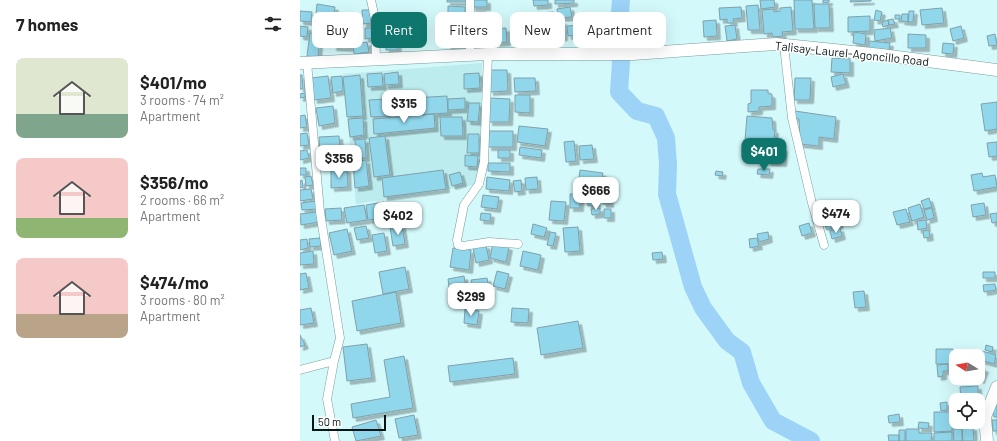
<!DOCTYPE html>
<html lang="en">
<head>
<meta charset="utf-8">
<style>
	:root { --surface:#fff; --page:#f2f2f2; --text:#222; --muted:#767676; --accent:#0f766e }
	body { margin:0; font-family:Barlow,sans-serif; background:var(--page); color:var(--text); height:100vh; display:flex; flex-direction:column; font-size:15px; white-space:nowrap }
	* { box-sizing:border-box; margin:0 }
	p { font-size:13px; color:var(--muted) }
	.icon { flex:none; width:22px; height:22px; fill:none; stroke:currentColor; stroke-width:2; stroke-linecap:round; stroke-linejoin:round }
	.map { position:relative; flex:1; overflow:hidden }
	.side { display:flex; flex-direction:column; background:var(--surface); width:300px }
	.side>* { flex:none }
	.hud { position:absolute; left:12px; top:12px; width:380px; height:36px; display:flex; gap:8px }
	.needle { width:26px; rotate:281deg }
	.controls { position:absolute; left:649px; top:349px; display:grid; gap:8px }
	.controls a { display:grid; place-items:center; width:36px; height:36px; border-radius:8px; background:var(--surface); box-shadow:0 4px 16px #0002; font-size:20px }
	.scale { position:absolute; left:12px; bottom:10px; width:74px; box-sizing:border-box; padding-left:4px; border:2px solid #081617; border-top:0; font-size:11px; line-height:14px; white-space:nowrap; color:#081617; -webkit-text-stroke:3px #fefefe; paint-order:stroke }
	.price { position:absolute; translate:-50% -34px; padding:0 9px; border-radius:8px; background:#fff; color:#222; font-size:13px; line-height:26px; filter:drop-shadow(0 1px 2px #0008) }
	.price::after { content:''; position:absolute; left:50%; top:24px; width:12px; height:9px; margin-left:-6px; background:inherit; clip-path:polygon(0 0,100% 0,50% 100%) }
	.price.selected { background:var(--accent); color:#fff }
	ul { padding:0; list-style:none }
	li { display:flex; align-items:center; gap:12px; height:100px; padding:0 16px }
	li span { display:grid; place-items:center; flex:none; width:112px; height:80px; border-radius:8px; color:#555 }
	li>.icon { margin-inline-start:auto }
	span .icon { width:48px; height:48px; fill:#fffc; stroke-width:1 }
	li b { font-size:17px }
	h2 { display:flex; justify-content:space-between; align-items:center; height:48px; padding:0 16px; font-size:17px }
	.pill { padding:0 14px; border-radius:8px; background:var(--surface); box-shadow:0 4px 16px #0002; font-size:14px; line-height:36px }
	.pill.selected { background:var(--accent); color:#fff }
	main { display:flex; flex:1; min-height:0 }
	.map>svg:first-child { display:block }
</style>
</head>
<body>
<main>
<section class="side">
<h2>7 homes<svg class="icon" aria-label="filters" viewBox="0 0 24 24"><path d="M4 7h16M4 17h16"/><circle cx="9" cy="7" r="2"/><circle cx="15" cy="17" r="2"/></svg></h2>
<ul>
<li><span style="background:linear-gradient(#dfe7d0 70%,#7fa58c 0)"><svg class="icon" aria-label="home" viewBox="0 0 24 24"><path d="M3 11l9-7 9 7M6 9v11h12V9"/></svg></span><div><b>$401/mo</b><p>3 rooms · 74 m²</p><p>Apartment</p></div></li>
<li><span style="background:linear-gradient(#f6c9c9 75%,#8fb573 0)"><svg class="icon" aria-label="home" viewBox="0 0 24 24"><path d="M3 11l9-7 9 7M6 9v11h12V9"/></svg></span><div><b>$356/mo</b><p>2 rooms · 66 m²</p><p>Apartment</p></div></li>
<li><span style="background:linear-gradient(#f6c9c9 70%,#b9a48a 0)"><svg class="icon" aria-label="home" viewBox="0 0 24 24"><path d="M3 11l9-7 9 7M6 9v11h12V9"/></svg></span><div><b>$474/mo</b><p>3 rooms · 80 m²</p><p>Apartment</p></div></li>
</ul>
</section>
<div class="map">
<svg width="697" height="441" viewBox="0 0 697 441">
	<defs>
		<filter id="shadow"><feDropShadow dx="3.5" dy="3.5" stdDeviation="0" flood-color="#0004"/></filter>
	</defs>
	<rect width="100%" height="100%" fill="#d4f9fb"/>
	<path fill="#bdecee" d="M182,63L180,170L174,185L56,204L43,74Z"/>
	<g fill="none" stroke-linecap="round" stroke-linejoin="round">
		<path stroke="#9cd3f7" stroke-width="18" d="M321,0L318,37L321,62L319,92L337,111L356,116L366,138L368,164L367,194L393,287L403,308L427,341L442,352L451,383L473,421L511,441"/>
	</g>
	<path fill="#90d7ec" stroke="#80a0aa" filter="url(#shadow)" d="M147,0H167V2H147Z
		M172,0H187V7H172Z
		M233,0H248V5L234,6Z
		M255,0H274V3L255,4Z
		M460,0H474L475,7L461,9Z
		M494,0H512L514,29H495Z
		M523,0H529V2L523,3Z
		M551,0H571V1L550,2Z
		M17,4L35,7L34,17L16,14Z
		M514,4H529L530,28H515Z
		M458,5L460,30H448L446,6Z
		M148,6L165,7V15H148Z
		M270,7L272,17L258,18L257,9Z
		M441,7L442,18L433,19L434,23H427V19L420,20L419,8Z
		M491,7L493,31L482,32L483,36L473,37L472,33L464,34L462,10L474,9V12L480,11V8Z
		M642,8L644,23L622,25L620,10Z
		M62,10H70L71,23L63,24Z
		M576,10L582,12L580,21L574,20Z
		M0,11L12,12L11,22L0,21Z
		M609,11H614L613,22H608Z
		M176,12H186V23H176Z
		M254,12V22L236,24L235,13Z
		M602,14H608V22L601,21Z
		M595,15H600V19H595Z
		M48,16L49,28L38,29L36,18Z
		M51,16H59V26H51Z
		M570,16V31L548,32V17Z
		M593,19L595,24L589,25L588,20Z
		M416,20L417,36L404,37L403,21Z
		M588,20L589,25L583,27L582,22Z
		M263,21L264,37L259,38L257,22Z
		M167,23L169,46L148,47L147,25Z
		M280,25L281,35L268,36L267,26Z
		M435,25L437,39L427,41L425,26Z
		M0,26L8,27L7,37L0,36Z
		M661,26L664,38L653,41L650,29Z
		M65,28H72V38L65,39Z
		M97,28L98,50H86L85,29Z
		M206,28L207,42L196,43V29Z
		M590,28L592,38L575,41L574,30Z
		M189,30L190,43L177,45L175,32Z
		M554,32L566,34L565,45L553,43Z
		M10,33L20,34L18,57L7,56Z
		M34,34L51,35L50,48L33,47Z
		M608,34L626,35V48H608Z
		M695,34L697,45L689,46L687,36Z
		M213,35H226V45H213Z
		M569,41L590,43L589,50L569,49Z
		M67,42L69,52L54,54L53,44Z
		M643,43L654,44L653,54L642,53Z
		M532,58L550,59V73L531,72Z
		M189,70H207L208,91L190,92Z
		M98,72L99,84L85,85L84,74Z
		M82,73L83,86L68,87L67,74Z
		M179,73L180,88L164,89V74Z
		M543,74L546,84L533,87L531,77Z
		M0,75H2L3,89H0Z
		M60,75L63,116L47,117L43,77Z
		M28,76L31,98L14,100L11,78Z
		M42,76L43,91L33,93L31,77Z
		M214,78H235L236,91L215,92Z
		M495,78H511L510,100H494Z
		M451,90H468V93L472,95V106L459,107V111L448,112V104L451,103Z
		M5,93V97L0,98V94Z
		M215,95H230V113L215,112Z
		M147,96L148,113L95,116L94,99Z
		M165,98V109L148,110V99Z
		M190,98L210,99L209,122H189Z
		M86,99L87,116L71,117L69,100Z
		M697,102V129L685,131L681,104Z
		M169,103H180L178,122L167,121Z
		M33,106L35,123L19,126L16,108Z
		M495,111L536,117L534,139L519,137V146L500,144L499,119L494,118Z
		M134,114L135,128L74,134L73,119Z
		M5,115L7,127L0,128V116Z
		M447,116L472,118L473,130H475L474,142L445,140Z
		M140,117H162L163,136H141Z
		M63,118L64,135L50,137L48,119Z
		M219,126L248,129L245,146L217,142Z
		M189,131H213V147H188Z
		M7,133L9,145L0,146V134Z
		M168,134H179V153H167Z
		M39,136L40,150L20,152L19,137Z
		M85,136L90,175L74,177L69,138Z
		M65,139L66,158H56L55,140Z
		M274,141L276,161L266,162L264,142Z
		M697,142V156L689,157L687,143Z
		M292,145L294,159L280,160L279,146Z
		M220,147L242,150L241,158L219,155Z
		M468,147L484,148L483,163L467,162Z
		M7,150L9,158L0,160V151Z
		M198,150H210V158H198Z
		M45,153L46,162L27,165L26,156Z
		M165,155L178,156L177,167L165,166Z
		M66,160L69,186L55,188L53,162Z
		M188,163H210V172L188,171Z
		M0,168H6V175H0Z
		M47,169L48,187L31,188V170Z
		M458,169H470L469,175L457,174Z
		M143,170L146,189L84,197L82,178Z
		M280,170L303,173L300,188L278,185Z
		M416,171L423,172L422,176L415,175Z
		M160,172L163,183L152,186L149,175Z
		M682,173L683,177L695,175L697,187L674,191L671,175Z
		M11,176L13,185L6,186L5,177Z
		M187,177L210,180L209,191L186,189Z
		M237,177L238,189L226,190L225,178Z
		M2,180L3,187L0,188V181Z
		M221,180L222,191L215,192L213,181Z
		M11,189L13,199L0,201V190Z
		M270,194H280V208H270Z
		M183,195L199,197L197,209L181,207Z
		M302,195H310V204H303Z
		M296,196L297,205L288,206L287,197Z
		M629,198L632,207L624,209L621,201Z
		M16,201L17,209L2,210L1,203Z
		M251,201L266,202L264,221L249,220Z
		M84,202L87,218L68,220L66,205Z
		M684,203L686,215L673,217L671,205Z
		M620,204L624,217L612,221L608,208Z
		M64,205L67,220L47,223L44,208Z
		M41,208L42,220L26,221L25,209Z
		M300,208V214L292,215L291,209Z
		M632,208L634,218L627,220L624,210Z
		M304,209H311V218H304Z
		M606,209L610,222L597,225L593,212Z
		M100,210L102,218L92,220L90,212Z
		M535,211L540,225L527,230L521,216Z
		M17,212L19,222L1,225L0,214Z
		M181,213L191,214L190,221L180,220Z
		M697,213V222L692,223L690,214Z
		M626,220L627,228L618,230L617,221Z
		M509,223L512,233L502,236L499,226Z
		M233,224L247,228L244,237L231,234Z
		M102,225L105,244L93,246L90,227Z
		M66,226L69,238L57,240L54,228Z
		M278,227L280,251L265,252L263,228Z
		M540,228L542,236L532,239L530,231Z
		M47,229L52,251L34,255L29,233Z
		M629,230L630,237L624,238L623,231Z
		M250,232L256,233L253,246L247,245Z
		M468,232L469,239L459,242L457,234Z
		M84,233L87,251L75,253L72,235Z
		M20,238L21,246L10,247L9,239Z
		M457,238L459,246L450,248L449,239Z
		M7,239L8,248L0,250V240Z
		M193,243L209,247L206,262L190,258Z
		M186,245L189,260L176,263L173,248Z
		M153,248L171,250L169,270L150,267Z
		M13,251L14,264L0,265V253Z
		M223,251L241,255L238,270L220,266Z
		M362,252L363,259L353,260L352,253Z
		M105,267L109,289L83,294L79,272Z
		M197,271L209,274L205,289L193,286Z
		M683,272H695V278H683Z
		M6,273L9,288L0,290V274Z
		M164,276L168,300L151,302L148,279Z
		M187,278L190,293L173,296L171,280Z
		M695,284L696,290L684,292L683,285Z
		M564,291L566,307L555,308L553,292Z
		M96,292L101,323L57,331L52,301Z
		M11,308L14,323L0,325V310Z
		M212,308L229,309L228,323L211,322Z
		M165,309L179,311L177,325L164,323Z
		M278,321L283,348L241,355L237,328Z
		M0,335L5,345L0,347Z
		M67,344L72,378L47,381L43,347Z
		M686,345L693,347L692,352L685,350Z
		M636,349H653V364H636Z
		M682,351L696,355L694,364L680,360Z
		M104,356L113,408L53,418L51,404L90,397L84,360Z
		M213,358L215,374L150,382L148,366Z
		M648,364V371H643V376L638,377L637,365Z
		M678,366L685,369L681,380L676,378H678Z
		M678,386V402V400H661L660,387Z
		M647,402V410L641,411L640,403Z
		M693,406H697V417H694Z
		M634,412H652V431L634,432Z
		M599,414L600,422L589,423L588,416Z
		M114,415L118,435L99,438L95,419Z
		M76,420L81,436L56,441L52,427Z
		M692,420H697V431H693Z
		M619,422L629,423L628,429L618,428Z
		M673,427L674,441H663L662,428Z
		M606,429H619V433H632L631,441H606Z
		M653,429H662V441H654Z
		M599,430H605V441H599Z
		M652,432V441H634V433Z
		M588,435H599V441H589Z"/>
	<g fill="none" stroke-linecap="round" stroke-linejoin="round">
		<g stroke="#799c9d" stroke-width="9">
			<path id="street" d="M71,0L75,19L76,59
				M170,0V54
				M484,45L492,118L512,203L524,245
				M188,54L184,162L179,184L164,205L157,240L158,245L163,246L189,242L218,244
				M7,62L20,212L40,338L34,361
				M0,370L34,361L27,399L35,441"/>
		</g>
		<g stroke="#799c9d" stroke-width="13">
			<path id="secondary" d="M0,63L188,54H333L476,44L582,55L697,70
				M687,441L685,417L697,387"/>
		</g>
		<use href="#street" stroke="#fff" stroke-width="8"/>
		<use href="#secondary" stroke="#fff" stroke-width="12"/>
	</g>
	<g text-anchor="middle" dominant-baseline="central" stroke-width="3" stroke-linejoin="round" paint-order="stroke">
		<g font-size="12" fill="#081617" stroke="#fefefe">
			<text transform="translate(552 53) rotate(6)">Talisay-Laurel-Agoncillo Road</text>
		</g>
	</g>
</svg>
<div class="controls">
<a><svg class="needle" viewBox="-14 -14 28 28"><path d="M0-13l5 13h-10z" fill="#e53935"/><path d="M0 13l5-13h-10z" fill="#767676"/></svg></a>
<a><svg class="icon" aria-label="locate" viewBox="0 0 24 24"><circle cx="12" cy="12" r="6"/><path d="M12 2v4M12 18v4M2 12h4M18 12h4"/></svg></a>
</div>
<div class="scale">50 m</div>
<b class="price" style="left:104px;top:124px">$315</b>
<b class="price selected" style="left:464px;top:172px">$401</b>
<b class="price" style="left:39px;top:179px">$356</b>
<b class="price" style="left:296px;top:211px">$666</b>
<b class="price" style="left:536px;top:234px">$474</b>
<b class="price" style="left:98px;top:236px">$402</b>
<b class="price" style="left:171px;top:317px">$299</b>
<div class="hud">
<a class="pill">Buy</a>
<a class="pill selected">Rent</a>
<a class="pill">Filters</a>
<a class="pill">New</a>
<a class="pill">Apartment</a>
</div>
</div>
</main>
</body>
</html>
